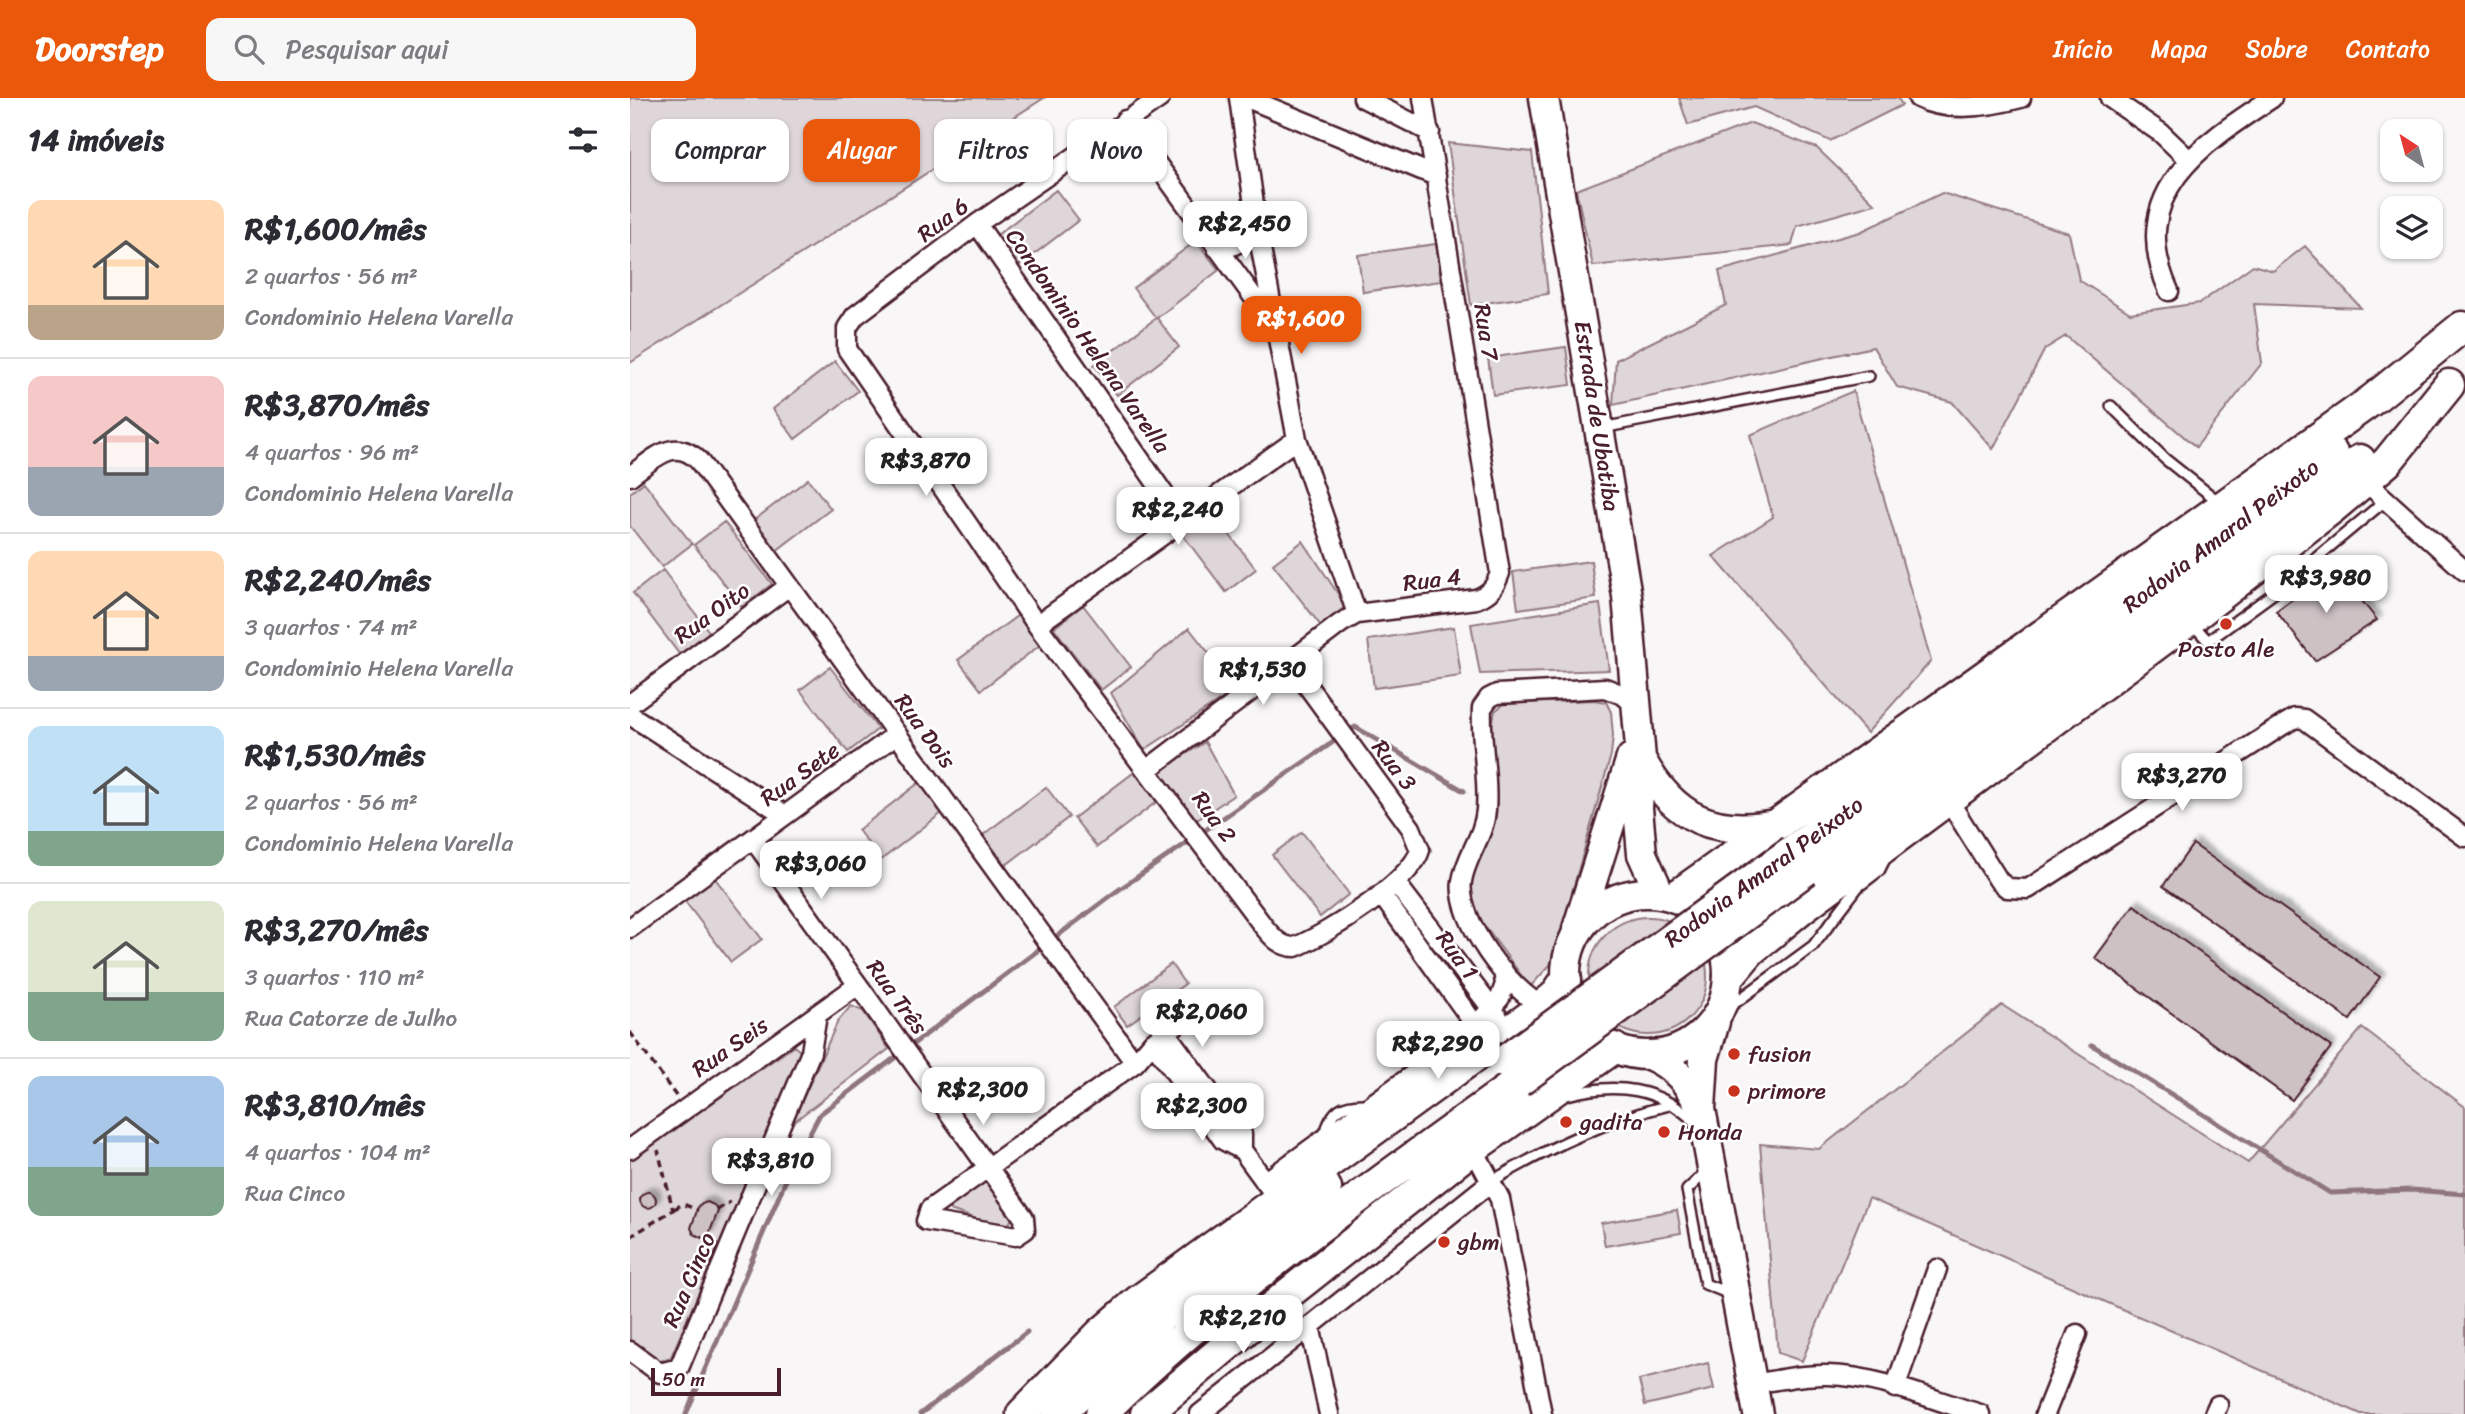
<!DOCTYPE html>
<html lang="pt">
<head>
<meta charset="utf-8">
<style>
	:root { --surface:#fff; --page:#f7f7f7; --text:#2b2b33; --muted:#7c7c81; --line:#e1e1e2; --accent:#ea580c }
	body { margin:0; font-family:Sriracha,sans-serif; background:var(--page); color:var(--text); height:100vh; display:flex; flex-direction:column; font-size:26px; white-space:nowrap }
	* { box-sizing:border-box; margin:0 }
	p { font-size:23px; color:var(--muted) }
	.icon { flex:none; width:38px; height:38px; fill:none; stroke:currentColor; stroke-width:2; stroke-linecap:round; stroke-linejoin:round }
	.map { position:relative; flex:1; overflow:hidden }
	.details { display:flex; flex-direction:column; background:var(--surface); width:630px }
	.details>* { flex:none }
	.hud { position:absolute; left:21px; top:21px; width:665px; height:63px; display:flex; gap:14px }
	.needle { width:46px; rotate:324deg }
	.tools { position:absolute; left:1750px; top:21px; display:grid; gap:14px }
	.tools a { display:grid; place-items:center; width:63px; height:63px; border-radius:14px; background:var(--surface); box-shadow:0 2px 5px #0004; font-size:35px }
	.scale { position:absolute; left:21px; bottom:18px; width:130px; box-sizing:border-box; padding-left:7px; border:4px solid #4a1f2b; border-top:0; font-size:19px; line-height:24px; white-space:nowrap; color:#4a1f2b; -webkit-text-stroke:5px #fff; paint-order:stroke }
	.price { position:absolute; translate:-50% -60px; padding:0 16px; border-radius:14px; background:#fff; color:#222; font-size:23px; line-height:46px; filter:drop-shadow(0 2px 4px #0008) }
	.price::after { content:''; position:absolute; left:50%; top:42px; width:21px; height:16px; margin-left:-10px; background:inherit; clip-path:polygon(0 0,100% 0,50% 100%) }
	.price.current { background:var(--accent); color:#fff }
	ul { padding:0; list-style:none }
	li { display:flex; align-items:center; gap:21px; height:175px; padding:0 28px }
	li+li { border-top:2px solid var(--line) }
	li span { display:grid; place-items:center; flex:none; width:196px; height:140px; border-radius:14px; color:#555 }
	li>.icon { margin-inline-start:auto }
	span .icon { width:84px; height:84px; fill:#fffc; stroke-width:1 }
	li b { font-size:30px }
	h2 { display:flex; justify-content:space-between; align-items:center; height:84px; padding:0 28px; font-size:30px }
	.pill { padding:0 24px; border-radius:14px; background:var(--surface); box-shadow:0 2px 5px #0004; font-size:24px; line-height:63px }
	.pill.current { background:var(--accent); color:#fff }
	header { display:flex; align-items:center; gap:42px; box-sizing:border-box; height:98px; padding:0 35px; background:var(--accent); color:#fff }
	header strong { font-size:33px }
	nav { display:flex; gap:38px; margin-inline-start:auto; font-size:24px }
	.search { width:490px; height:63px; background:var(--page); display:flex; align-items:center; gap:18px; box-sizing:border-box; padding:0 24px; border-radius:14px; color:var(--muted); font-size:26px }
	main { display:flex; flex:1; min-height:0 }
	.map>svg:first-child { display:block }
</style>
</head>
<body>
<header>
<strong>Doorstep</strong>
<div class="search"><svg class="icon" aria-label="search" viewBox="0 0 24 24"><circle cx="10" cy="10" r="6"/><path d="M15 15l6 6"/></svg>Pesquisar aqui</div>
<nav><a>Início</a><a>Mapa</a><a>Sobre</a><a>Contato</a></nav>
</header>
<main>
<section class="details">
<h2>14 imóveis<svg class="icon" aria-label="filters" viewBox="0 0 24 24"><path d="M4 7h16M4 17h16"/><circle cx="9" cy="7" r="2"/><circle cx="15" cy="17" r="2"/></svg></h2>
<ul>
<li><span style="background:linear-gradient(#ffd9b3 75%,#b9a48a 0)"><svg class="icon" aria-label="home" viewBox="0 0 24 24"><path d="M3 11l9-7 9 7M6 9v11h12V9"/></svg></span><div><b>R$1,600/mês</b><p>2 quartos · 56 m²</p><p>Condominio Helena Varella</p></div></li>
<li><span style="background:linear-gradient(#f6c9c9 65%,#9aa5b1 0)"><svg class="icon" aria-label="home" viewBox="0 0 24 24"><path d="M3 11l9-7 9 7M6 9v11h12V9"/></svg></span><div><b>R$3,870/mês</b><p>4 quartos · 96 m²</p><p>Condominio Helena Varella</p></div></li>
<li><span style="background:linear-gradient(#ffd9b3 75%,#9aa5b1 0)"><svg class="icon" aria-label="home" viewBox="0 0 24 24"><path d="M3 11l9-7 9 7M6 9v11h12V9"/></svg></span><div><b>R$2,240/mês</b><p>3 quartos · 74 m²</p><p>Condominio Helena Varella</p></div></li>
<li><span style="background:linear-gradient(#bfe0f5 75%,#7fa58c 0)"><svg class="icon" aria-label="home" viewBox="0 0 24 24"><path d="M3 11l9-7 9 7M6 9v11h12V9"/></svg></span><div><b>R$1,530/mês</b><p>2 quartos · 56 m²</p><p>Condominio Helena Varella</p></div></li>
<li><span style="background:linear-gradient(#dfe7d0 65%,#7fa58c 0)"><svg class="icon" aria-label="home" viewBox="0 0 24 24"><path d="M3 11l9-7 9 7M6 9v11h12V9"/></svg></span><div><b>R$3,270/mês</b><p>3 quartos · 110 m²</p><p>Rua Catorze de Julho</p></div></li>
<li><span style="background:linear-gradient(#a9c7e8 65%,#7fa58c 0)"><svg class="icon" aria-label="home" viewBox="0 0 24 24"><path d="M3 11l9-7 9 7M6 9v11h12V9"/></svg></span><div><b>R$3,810/mês</b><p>4 quartos · 104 m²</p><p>Rua Cinco</p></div></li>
</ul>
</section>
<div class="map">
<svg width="1835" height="1316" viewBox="0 0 1835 1316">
	<defs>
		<filter id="shadow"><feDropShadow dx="5" dy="-5" stdDeviation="2" flood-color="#0004"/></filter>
	</defs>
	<rect width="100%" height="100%" fill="#f8f6f7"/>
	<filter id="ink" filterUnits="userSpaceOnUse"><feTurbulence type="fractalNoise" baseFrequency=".0143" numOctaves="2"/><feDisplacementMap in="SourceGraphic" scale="14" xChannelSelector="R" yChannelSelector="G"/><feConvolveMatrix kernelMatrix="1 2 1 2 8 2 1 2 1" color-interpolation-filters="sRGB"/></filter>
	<g filter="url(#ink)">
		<path fill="#ded6d9" stroke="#947a82" stroke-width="2" d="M0,0H414L0,265Z
			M1049,0H1268L1272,7L1200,43L1124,9L1058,27Z
			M1121,25L1187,50L1245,106L1167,128L1162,147L963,168L946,92Z
			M818,45L902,54L918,196L841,207Z
			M426,92L449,122L386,170L363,140Z
			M1312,95L1439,135L1449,182L1500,215L1570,205L1623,167L1643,173L1675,148L1731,210L1624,206L1632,265L1566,349L1436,238L1415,251L1363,351L1322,304L1267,289L1243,249L983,307L986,262L1096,207L1089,173L1230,134Z
			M566,143L589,172L527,220L549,249L487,297L464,267L526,220L503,190Z
			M806,146L811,183L733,194L728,157Z
			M936,249L941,287L863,297L858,260Z
			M205,263L228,293L165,341L143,311Z
			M1223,293L1301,563L1237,635L1083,458L1143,419L1120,337Z
			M178,381L201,411L138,459L115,429Z
			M14,384L62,446L32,469L0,428V395Z
			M578,409L626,471L596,494L549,432Z
			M94,424L142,486L112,509L64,447Z
			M673,443L716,508L691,528L643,466Z
			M961,463L966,500L888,511L883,474Z
			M33,472L80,535L50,557L3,495Z
			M970,506L979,572L850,576L841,526Z
			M453,507L501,569L471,592L424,530Z
			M391,515L414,544L351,592L328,562Z
			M824,529L831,578L744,590L738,542Z
			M559,530L607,591L514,652L481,595Z
			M200,569L248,631L218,654L170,592Z
			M963,602L976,604L981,614L983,637L981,657L928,844L920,867L900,889L848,819L839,794L842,776L865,724L862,627L865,613L874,606Z
			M575,644L604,697L567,722L528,674Z
			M507,672L529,702L467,749L444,720Z
			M290,684L313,714L251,762L228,732Z
			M416,689L439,719L376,767L353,737Z
			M672,734L719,796L690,819L642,757Z
			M84,779L132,841L101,864L54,802Z
			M959 878a59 59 0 1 1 118 0a59 59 0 1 1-118 0Z
			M541,866L555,886L497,927L484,909Z
			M1372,907L1618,1065L1732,930L1835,1009V1316H1731L1239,1100L1172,1263L1148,1255L1130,1046L1189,1051Z
			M221,908L233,913L259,951L162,1025L208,923Z
			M164,948L170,953L167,965L41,1259L31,1263L0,1241V1062Z
			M354,1084L359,1085L383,1118L379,1126L359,1125L320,1112L321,1106Z
			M1047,1112L1051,1135L975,1148L971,1125Z
			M1078,1265L1084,1291L1015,1307L1009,1282Z"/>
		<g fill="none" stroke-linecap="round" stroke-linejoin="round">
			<path stroke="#8f747b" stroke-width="5" d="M1462,947L1700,1095L1782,1092L1835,1096
				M56,1316L158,1077L190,1016L487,793L725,629L834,693
				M290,1316L397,1234"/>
		</g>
		<path fill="#cdc1c4" stroke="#4a1f2b" stroke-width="2" filter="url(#shadow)" d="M1706,470L1747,522L1685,563L1646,513Z
			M1563,746L1750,879L1720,922L1533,788Z
			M1504,807L1701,949L1662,1002L1465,860Z
			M10 1102a8 8 0 1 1 16 0a8 8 0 1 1-16 0Z
			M77,1104L84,1107L88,1113L79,1136L73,1140L64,1136L61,1130L69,1107Z"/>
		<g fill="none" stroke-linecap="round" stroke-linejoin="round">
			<g stroke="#4a1f2b" stroke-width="14">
				<path id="service" d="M1481,308L1535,361L1589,404
					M972,330L1239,278
					M1561,524L1578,543L1644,495L1756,402
					M1087,918L1183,848L1228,789L1249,773L1255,761
					M937,997C986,984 1029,989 1066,1025
					M695,1036C702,1011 712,1005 737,1006
					M1077,1073L1057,1092L1075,1186L1100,1196
					M862,1083C920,1049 977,1022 1043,1006"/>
			</g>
			<g stroke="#4a1f2b" stroke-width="23">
				<path id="minor" d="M530,0L347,126L225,218L217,230V251L407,527L634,829C643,840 651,849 665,849C696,837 782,783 790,752L781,730L660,564
					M609,0L628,135L667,341L727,516
					M617,0L806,78
					M733,0L800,34
					M1288,0C1317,15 1361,8 1391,0
					M1480,0L1531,35L1558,61
					M495,22L643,226
					M347,126L552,422
					M587,150L602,148L628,135
					M1539,193C1495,96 1570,47 1642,0
					M0,378C23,362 44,337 69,363L505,965
					M1735,383L1835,473
					M407,527L667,341
					M0,606L159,488
					M0,617L155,717
					M518,671L711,525L727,516L846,501C860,496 865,489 870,475L793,0
					M1317,700L1369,783L1377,790L1398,791L1653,627L1665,620L1674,621L1835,739
					M123,741C214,867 304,993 394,1120L395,1132L386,1138L296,1123L300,1111L505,965L523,944L560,916
					M766,785L868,919
					M751,796L853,938
					M0,830L267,636
					M913,908C880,893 826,821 832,783C836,758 854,738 856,712C859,678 850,644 852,610L859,600L867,596L975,590L993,597L1008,609
					M536,935L583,999C587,1014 597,1031 612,1036V1052
					M523,944L593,1042L612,1052L642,1093
					M843,1050L870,1101L912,1316
					M0,1051L228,887
					M635,1084L840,935L870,900L875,886L873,872
					M680,1228L699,1316
					M0,1253L30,1275L49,1270L181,954L187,917
					M1123,1286C1148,1282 1173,1276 1198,1277C1249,1278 1302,1302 1350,1316
					M1265,1290L1307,1171
					M570,1316L862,1083
					M1415,1316L1447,1236
					M1584,1316L1588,1307"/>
			</g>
			<g stroke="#4a1f2b" stroke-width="33">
				<path id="primary" d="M914,0L997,498L1011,661L1008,710L1012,756L1030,796
					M1011,661C1044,722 1085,739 1151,725
					M936 876a81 81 0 1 1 162 0a81 81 0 1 1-162 0Z
					M947,831L1001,660
					M1085,924L1074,961L1071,1011L1128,1316
					M1019,957C1046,969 1059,985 1071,1011"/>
			</g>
			<g stroke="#4a1f2b" stroke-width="35">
				<path id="trunk" d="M1162,753L1702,355
					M1176,772L1730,362
					M1045,799L1742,302L1832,229
					M1099,878L1120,853L1172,810L1559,522L1701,411L1757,364L1819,287
					M392,1316L470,1236L507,1204L899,919L925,898L936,882
					M428,1316L531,1219L696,1090
					M471,1316C598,1190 743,1088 888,984
					M516,1316L659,1195L843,1050L984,950"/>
			</g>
			<path stroke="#4a1f2b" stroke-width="3.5" stroke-dasharray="7 5" stroke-linecap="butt" d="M0,934L46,998
				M44,1111L53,1106L67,1112
				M87,1112L100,1104
				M0,1139L43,1112L28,1052"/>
			<use href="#service" stroke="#fff" stroke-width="9"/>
			<use href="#minor" stroke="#fff" stroke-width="18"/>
			<use href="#primary" stroke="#fff" stroke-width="28"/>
			<use href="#trunk" stroke="#fff" stroke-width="30"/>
			<g stroke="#4a1f2b" stroke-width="35" stroke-linecap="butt">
				<path id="trunk-bridge" d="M873,964L1162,753
					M888,984L1176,772"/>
			</g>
			<use href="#trunk-bridge" stroke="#fff" stroke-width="30"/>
		</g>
	</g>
	<g fill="#c8321e" stroke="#fff" stroke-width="2.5">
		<circle cx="1596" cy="526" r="7"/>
		<circle cx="1104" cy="956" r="7"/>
		<circle cx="1104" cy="993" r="7"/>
		<circle cx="936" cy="1024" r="7"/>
		<circle cx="1034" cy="1034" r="7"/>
		<circle cx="814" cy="1144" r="7"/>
	</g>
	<g text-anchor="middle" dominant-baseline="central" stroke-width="5" stroke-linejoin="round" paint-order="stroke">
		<g font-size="23" fill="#4a1f2b" stroke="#fff">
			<text transform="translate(313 122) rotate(-37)">Rua 6</text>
			<text transform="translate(856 234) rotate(81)">Rua 7</text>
			<text transform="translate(458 243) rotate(55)">Condominio Helena Varella</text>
			<text transform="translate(967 318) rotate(81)">Estrada de Ubatiba</text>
			<text transform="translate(1591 438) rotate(-37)">Rodovia Amaral Peixoto</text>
			<text transform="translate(802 482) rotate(-7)">Rua 4</text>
			<text transform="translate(82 515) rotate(-36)">Rua Oito</text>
			<text transform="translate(295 633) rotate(54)">Rua Dois</text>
			<text transform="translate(764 667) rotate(53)">Rua 3</text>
			<text transform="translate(170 676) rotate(-36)">Rua Sete</text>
			<text transform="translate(584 719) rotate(54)">Rua 2</text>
			<text transform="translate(1134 774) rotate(-36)">Rodovia Amaral Peixoto</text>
			<text transform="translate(827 857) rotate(54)">Rua 1</text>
			<text transform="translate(267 899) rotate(54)">Rua Três</text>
			<text transform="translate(100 949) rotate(-35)">Rua Seis</text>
			<text transform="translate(59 1182) rotate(-67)">Rua Cinco</text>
		</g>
		<g font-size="23" fill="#4a1f2b" stroke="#fff" text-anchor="start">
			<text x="1596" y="551" text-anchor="middle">Posto Ale</text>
			<text x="1118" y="956">fusion</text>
			<text x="1118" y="993">primore</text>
			<text x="950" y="1024">gadita</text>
			<text x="1048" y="1034">Honda</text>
			<text x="828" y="1144">gbm</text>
		</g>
	</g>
</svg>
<div class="tools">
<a><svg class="needle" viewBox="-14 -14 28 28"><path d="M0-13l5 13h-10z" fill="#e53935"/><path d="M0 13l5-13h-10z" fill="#7c7c81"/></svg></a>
<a><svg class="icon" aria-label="layers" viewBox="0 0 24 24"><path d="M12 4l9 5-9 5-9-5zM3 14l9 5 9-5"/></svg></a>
</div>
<div class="scale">50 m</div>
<b class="price" style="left:615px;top:163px">R$2,450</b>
<b class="price current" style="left:671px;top:258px">R$1,600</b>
<b class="price" style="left:296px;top:400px">R$3,870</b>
<b class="price" style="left:548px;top:449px">R$2,240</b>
<b class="price" style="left:1696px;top:517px">R$3,980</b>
<b class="price" style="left:633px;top:609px">R$1,530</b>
<b class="price" style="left:1552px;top:715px">R$3,270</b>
<b class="price" style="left:191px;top:803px">R$3,060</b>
<b class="price" style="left:572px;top:951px">R$2,060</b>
<b class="price" style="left:808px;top:983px">R$2,290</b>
<b class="price" style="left:353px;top:1029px">R$2,300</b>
<b class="price" style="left:572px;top:1045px">R$2,300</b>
<b class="price" style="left:141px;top:1100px">R$3,810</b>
<b class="price" style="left:613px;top:1257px">R$2,210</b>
<div class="hud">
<a class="pill">Comprar</a>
<a class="pill current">Alugar</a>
<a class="pill">Filtros</a>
<a class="pill">Novo</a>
</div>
</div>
</main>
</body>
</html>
